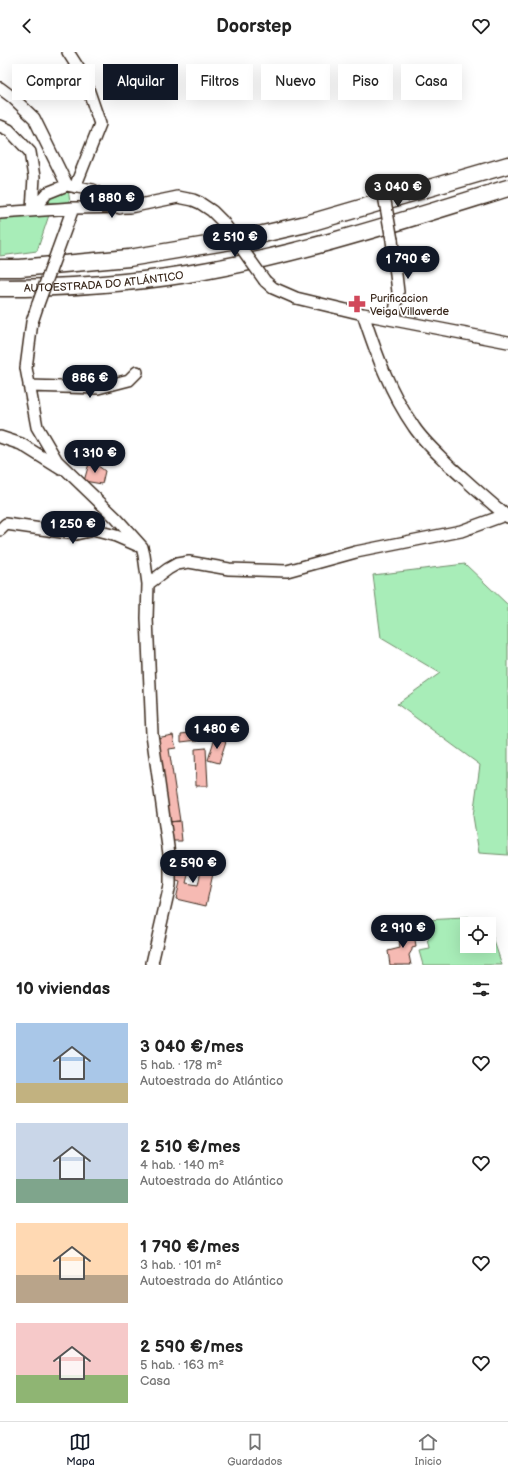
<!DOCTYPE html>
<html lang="es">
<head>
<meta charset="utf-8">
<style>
	:root { --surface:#fff; --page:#f6f6f6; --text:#222; --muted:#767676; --line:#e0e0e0; --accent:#111827 }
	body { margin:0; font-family:"Balsamiq Sans",sans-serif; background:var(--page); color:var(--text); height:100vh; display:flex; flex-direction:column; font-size:15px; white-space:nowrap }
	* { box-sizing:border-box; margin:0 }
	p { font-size:13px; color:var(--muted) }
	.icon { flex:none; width:22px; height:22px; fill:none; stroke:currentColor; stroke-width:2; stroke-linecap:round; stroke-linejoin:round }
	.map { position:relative; height:913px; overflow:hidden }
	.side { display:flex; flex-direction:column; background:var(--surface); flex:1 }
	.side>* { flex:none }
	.banner { position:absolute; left:12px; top:12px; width:484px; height:36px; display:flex; gap:8px }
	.fabs { position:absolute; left:460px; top:865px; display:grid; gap:8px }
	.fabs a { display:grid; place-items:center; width:36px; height:36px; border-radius:0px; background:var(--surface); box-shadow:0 4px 16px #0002; font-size:20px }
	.price { position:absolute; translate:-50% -34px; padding:0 9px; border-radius:14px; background:var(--accent); color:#fff; font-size:13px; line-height:26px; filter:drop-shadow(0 1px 2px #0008) }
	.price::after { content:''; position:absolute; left:50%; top:24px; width:12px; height:9px; margin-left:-6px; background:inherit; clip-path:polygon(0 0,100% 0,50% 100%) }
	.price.selected { background:#222; color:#fff }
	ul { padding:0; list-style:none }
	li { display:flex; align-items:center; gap:12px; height:100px; padding:0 16px }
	li span { display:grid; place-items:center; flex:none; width:112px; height:80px; border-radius:0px; color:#555 }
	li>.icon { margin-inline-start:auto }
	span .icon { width:48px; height:48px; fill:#fffc; stroke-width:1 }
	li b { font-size:17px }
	h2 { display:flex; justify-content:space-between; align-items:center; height:48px; padding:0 16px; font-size:17px }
	.pill { padding:0 14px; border-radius:0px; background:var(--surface); box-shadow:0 4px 16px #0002; font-size:14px; line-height:36px }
	.pill.selected { background:var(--accent); color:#fff }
	header { display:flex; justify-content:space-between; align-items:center; height:52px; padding:0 16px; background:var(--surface); font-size:18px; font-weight:700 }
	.tab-bar { display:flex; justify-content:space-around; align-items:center; height:56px; border-top:1px solid var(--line); background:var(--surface); font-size:11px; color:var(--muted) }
	.tab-bar a { display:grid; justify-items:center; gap:2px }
	.tab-bar .selected { color:var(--accent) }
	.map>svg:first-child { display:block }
</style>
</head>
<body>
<header><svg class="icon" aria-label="back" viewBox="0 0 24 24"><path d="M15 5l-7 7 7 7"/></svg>Doorstep<svg class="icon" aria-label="heart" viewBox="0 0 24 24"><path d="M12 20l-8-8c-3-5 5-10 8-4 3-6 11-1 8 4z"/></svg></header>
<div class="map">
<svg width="508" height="913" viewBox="0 0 508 913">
	<rect width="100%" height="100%" fill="#fff"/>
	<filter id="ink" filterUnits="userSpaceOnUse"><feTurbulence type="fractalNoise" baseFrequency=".025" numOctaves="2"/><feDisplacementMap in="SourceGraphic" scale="8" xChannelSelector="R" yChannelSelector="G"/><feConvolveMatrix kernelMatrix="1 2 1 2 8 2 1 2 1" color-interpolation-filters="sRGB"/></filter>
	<g filter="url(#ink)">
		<path fill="#a8edb8" stroke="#728c6b" d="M68,137L70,150L47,151L49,144Z
			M49,163L37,199L0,204V164Z
			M465,512L508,553V803L479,801L473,764L480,713L397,652L440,621L381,586L373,523Z
			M486,865L488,872H467V894H489V874L502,913H423L419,899L430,897L424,868Z"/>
		<path fill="#f6bab3" stroke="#3b2a1e" d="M90,408L105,419L102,432L84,429Z
			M198,680V688L181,690V682Z
			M173,683L176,696L169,697L180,769L168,770L156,686Z
			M215,685L226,689L219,711L208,708Z
			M206,696L208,734H196L195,697Z
			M180,769L182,789H170L168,770Z
			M179,808L191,811L186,831L198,833L202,814L214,817L206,854L176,847L180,830L174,828Z
			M413,876L416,895L412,896V898L409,903L411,913H390L388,899L400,896L398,879Z"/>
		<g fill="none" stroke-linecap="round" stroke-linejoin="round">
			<g stroke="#3b2a1e" stroke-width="14">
				<path id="minor" d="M68,0L84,25L100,72L75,135
					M0,36L12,45L34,66L67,133
					M0,74L9,78L30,100L34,125L32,158
					M32,158L47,141L67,133L93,138L120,156
					M0,161L73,156L130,155L178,145L193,148L200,151L212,159L223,170
					M392,188L398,240L394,267
					M57,200L73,156
					M265,229L273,236L296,246L363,262L508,290
					M38,252L32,270L26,316L37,375L57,409L116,466L142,495L144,503L148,532L147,566L152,682L170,809V833L152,911L153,913
					M363,262C376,301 390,341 414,375C424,390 438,402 451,415C470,432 488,449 508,465
					M29,334L98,336L129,328L137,320
					M0,385L21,392L61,417
					M0,478L6,472L76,482L93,478L116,484L139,494
					M148,532L168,517L177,512L189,510L229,517L287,519L356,500L461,479L505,463"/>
			</g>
			<g stroke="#3b2a1e" stroke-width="19">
				<g id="highway">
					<path d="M0,216H20L129,206L237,188L306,172L508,113"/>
					<path id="s1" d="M0,236C63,236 125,232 187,222C296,204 402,169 508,136"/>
				</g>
			</g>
			<use href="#minor" stroke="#fff" stroke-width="11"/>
			<use href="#highway" stroke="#fff" stroke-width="16"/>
			<g stroke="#3b2a1e" stroke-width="14" stroke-linecap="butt">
				<path id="minor-bridge" d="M381,127L392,188
					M223,170L265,229
					M38,252L57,200"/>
			</g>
			<use href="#minor-bridge" stroke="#fff" stroke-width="11"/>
		</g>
	</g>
	<defs>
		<g id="pharmacy-bare" transform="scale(1.38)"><path d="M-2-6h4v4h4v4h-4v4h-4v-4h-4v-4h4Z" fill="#d1495b" stroke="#fff" stroke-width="2.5" paint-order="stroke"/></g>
	</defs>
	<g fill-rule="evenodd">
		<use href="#pharmacy-bare" x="357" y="252"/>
	</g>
	<g text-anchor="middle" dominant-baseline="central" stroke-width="3.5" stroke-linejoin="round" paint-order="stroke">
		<g font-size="11" fill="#3b2a1e" stroke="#fff">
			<text stroke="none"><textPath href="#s1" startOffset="104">AUTOESTRADA DO ATLÁNTICO</textPath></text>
		</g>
		<g font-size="11" fill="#3b2a1e" stroke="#fff" text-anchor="start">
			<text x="370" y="246">Purificacion<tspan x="370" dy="13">Veiga Villaverde</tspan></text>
		</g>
	</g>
</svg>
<div class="fabs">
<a><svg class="icon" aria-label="locate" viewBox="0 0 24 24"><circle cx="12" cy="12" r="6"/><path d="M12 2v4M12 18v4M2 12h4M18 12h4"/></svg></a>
</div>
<b class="price selected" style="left:398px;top:156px">3 040 €</b>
<b class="price" style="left:112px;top:167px">1 880 €</b>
<b class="price" style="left:235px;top:206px">2 510 €</b>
<b class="price" style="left:408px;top:228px">1 790 €</b>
<b class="price" style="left:90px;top:347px">886 €</b>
<b class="price" style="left:95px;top:422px">1 310 €</b>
<b class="price" style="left:73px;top:493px">1 250 €</b>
<b class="price" style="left:217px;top:698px">1 480 €</b>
<b class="price" style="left:193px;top:832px">2 590 €</b>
<b class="price" style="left:403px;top:897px">2 910 €</b>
<div class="banner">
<a class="pill">Comprar</a>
<a class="pill selected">Alquilar</a>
<a class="pill">Filtros</a>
<a class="pill">Nuevo</a>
<a class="pill">Piso</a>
<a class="pill">Casa</a>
</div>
</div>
<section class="side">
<h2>10 viviendas<svg class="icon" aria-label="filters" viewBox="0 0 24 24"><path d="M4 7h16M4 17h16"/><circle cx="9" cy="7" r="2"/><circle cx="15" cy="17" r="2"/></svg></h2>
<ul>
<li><span style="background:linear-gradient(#a9c7e8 75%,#c2b280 0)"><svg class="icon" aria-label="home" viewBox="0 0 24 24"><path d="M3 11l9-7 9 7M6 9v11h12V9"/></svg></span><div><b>3 040 €/mes</b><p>5 hab. · 178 m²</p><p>Autoestrada do Atlántico</p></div><svg class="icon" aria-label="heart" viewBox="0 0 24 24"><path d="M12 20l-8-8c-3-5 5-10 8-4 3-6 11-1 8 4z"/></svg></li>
<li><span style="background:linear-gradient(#c9d6e8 70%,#7fa58c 0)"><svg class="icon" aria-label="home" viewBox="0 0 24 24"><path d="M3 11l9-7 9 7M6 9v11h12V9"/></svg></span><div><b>2 510 €/mes</b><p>4 hab. · 140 m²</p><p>Autoestrada do Atlántico</p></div><svg class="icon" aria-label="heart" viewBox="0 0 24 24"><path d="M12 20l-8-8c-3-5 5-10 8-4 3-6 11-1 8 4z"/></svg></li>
<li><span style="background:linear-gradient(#ffd9b3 65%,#b9a48a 0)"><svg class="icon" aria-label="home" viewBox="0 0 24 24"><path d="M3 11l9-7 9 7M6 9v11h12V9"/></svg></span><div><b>1 790 €/mes</b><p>3 hab. · 101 m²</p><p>Autoestrada do Atlántico</p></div><svg class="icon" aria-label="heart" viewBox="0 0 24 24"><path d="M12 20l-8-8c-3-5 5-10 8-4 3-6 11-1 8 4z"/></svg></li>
<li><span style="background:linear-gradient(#f6c9c9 65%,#8fb573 0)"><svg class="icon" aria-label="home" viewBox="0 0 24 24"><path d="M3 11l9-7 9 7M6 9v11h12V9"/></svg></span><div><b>2 590 €/mes</b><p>5 hab. · 163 m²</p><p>Casa</p></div><svg class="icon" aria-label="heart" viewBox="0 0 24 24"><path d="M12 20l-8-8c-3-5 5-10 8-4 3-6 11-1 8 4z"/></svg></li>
</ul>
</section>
<nav class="tab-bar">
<a class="selected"><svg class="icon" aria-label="map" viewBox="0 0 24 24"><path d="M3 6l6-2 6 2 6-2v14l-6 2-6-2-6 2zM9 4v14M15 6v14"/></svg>Mapa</a>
<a><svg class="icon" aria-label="saved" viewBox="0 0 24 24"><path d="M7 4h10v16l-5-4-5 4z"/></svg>Guardados</a>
<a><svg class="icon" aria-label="home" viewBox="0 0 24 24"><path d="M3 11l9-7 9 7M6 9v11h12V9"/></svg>Inicio</a>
</nav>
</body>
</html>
